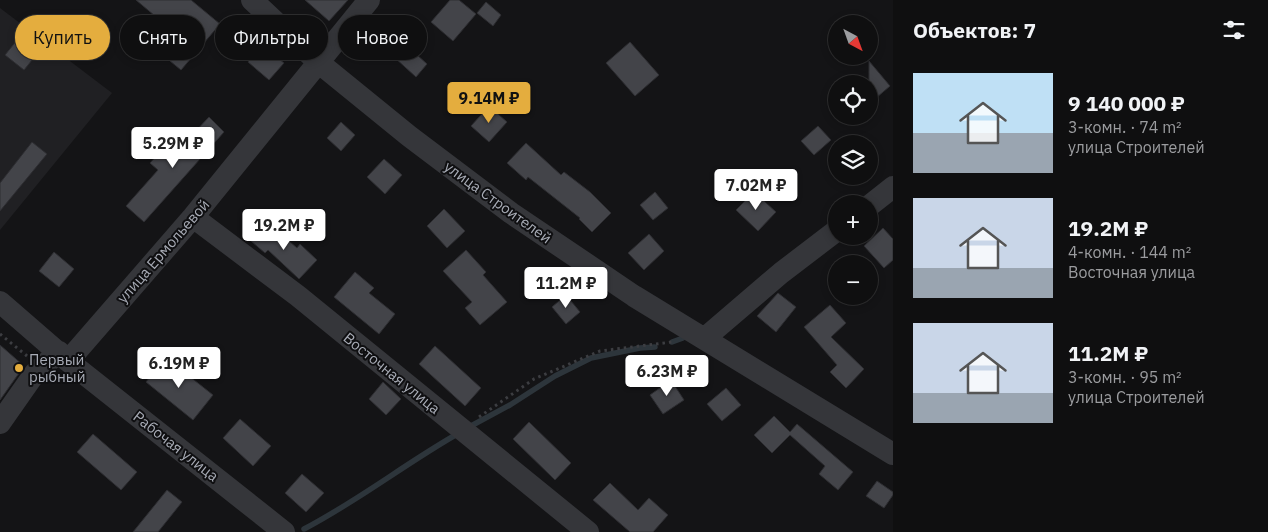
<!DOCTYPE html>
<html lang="ru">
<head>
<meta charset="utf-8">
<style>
	:root { --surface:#0f0f10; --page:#181819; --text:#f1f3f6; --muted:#9b9c9f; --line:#2f2f30; --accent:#e4ad3e }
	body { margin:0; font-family:"IBM Plex Sans",sans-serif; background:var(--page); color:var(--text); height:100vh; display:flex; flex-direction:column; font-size:19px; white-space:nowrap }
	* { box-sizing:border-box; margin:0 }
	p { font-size:16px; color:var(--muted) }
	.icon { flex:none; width:28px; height:28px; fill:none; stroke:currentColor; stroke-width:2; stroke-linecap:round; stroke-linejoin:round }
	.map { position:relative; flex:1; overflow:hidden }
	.details { display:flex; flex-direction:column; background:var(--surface); width:375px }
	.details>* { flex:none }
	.hud { position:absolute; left:15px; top:15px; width:475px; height:45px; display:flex; gap:10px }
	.needle { width:32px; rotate:139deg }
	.controls { position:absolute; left:828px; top:15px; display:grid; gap:10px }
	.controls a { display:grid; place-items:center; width:50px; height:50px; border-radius:50%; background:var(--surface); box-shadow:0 2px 8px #0003,0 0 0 1px var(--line); font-size:25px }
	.price { position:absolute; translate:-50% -42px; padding:0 11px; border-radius:5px; background:#fff; color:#222; font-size:16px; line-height:32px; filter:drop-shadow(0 1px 2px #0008) }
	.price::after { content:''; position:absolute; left:50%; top:30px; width:15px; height:11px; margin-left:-8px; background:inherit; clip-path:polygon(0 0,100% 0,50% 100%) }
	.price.on { background:var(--accent); color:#111 }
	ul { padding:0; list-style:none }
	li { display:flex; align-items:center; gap:15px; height:125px; padding:0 20px }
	li span { display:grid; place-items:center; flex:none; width:140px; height:100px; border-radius:0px; color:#555 }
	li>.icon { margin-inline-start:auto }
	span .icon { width:60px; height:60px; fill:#fffc; stroke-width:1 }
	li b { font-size:21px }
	h2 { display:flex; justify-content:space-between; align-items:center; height:60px; padding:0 20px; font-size:21px }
	.pill { padding:0 18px; border-radius:22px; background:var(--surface); box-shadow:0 2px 8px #0003,0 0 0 1px var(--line); font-size:18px; line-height:45px }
	.pill.on { background:var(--accent); color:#111 }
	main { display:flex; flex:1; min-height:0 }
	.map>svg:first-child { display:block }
</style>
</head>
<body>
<main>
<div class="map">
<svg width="893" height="532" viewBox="0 0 893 532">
	<rect width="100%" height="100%" fill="#141416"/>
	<path fill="#202023" d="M0,8L112,93L0,230Z"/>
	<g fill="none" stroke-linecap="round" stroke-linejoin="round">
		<path stroke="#2d353b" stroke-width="5.5" d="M672,342L683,338
			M469,427L510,405L555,376L591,358L640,348L655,347
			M304,529C358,501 406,463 459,433"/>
	</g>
	<path fill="#434449" stroke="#2e2e32" d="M136,0H191L220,24L181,70L164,56L180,37Z
		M305,0H348L329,21Z
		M450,0H459L476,14L453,41L431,22Z
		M486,2L501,15L493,26L477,13Z
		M26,29L45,44L24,70L5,55Z
		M630,42L659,75L635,96L606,63Z
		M405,44L427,64L416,77L394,57Z
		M262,45L284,63L269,80L248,62Z
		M869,61L890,86L869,104Z
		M489,106L507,122L489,142L471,126Z
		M209,117L224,132L144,222L126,206L158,170L150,163L167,144L176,152Z
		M341,122L355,135L341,151L327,138Z
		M818,126L831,140L814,155L801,141Z
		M32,142L47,154L0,211V183Z
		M526,143L561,175L564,172L590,192L611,213L592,232L579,219L580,218L528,177L526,180L507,163Z
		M384,159L402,175L385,194L367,177Z
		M655,192L668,208L653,220L640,205Z
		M754,192L776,212L758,231L736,210Z
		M444,209L465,231L447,248L427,226Z
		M267,222L297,248L300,244L317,260L299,279L268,250L265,253L251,241Z
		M883,228L893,239V260L884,268L864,246Z
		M649,234L664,251L644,270L628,253Z
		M466,250L486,272L483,275L507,302L480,325L465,308L472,302L443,271Z
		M54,252L74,269L59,287L39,271Z
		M355,272L374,288L369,293L395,314L379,334L334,297Z
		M778,293L796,307L776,332L757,316Z
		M566,295L580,312L566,324L552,307Z
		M830,305L846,323L831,337L864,369L846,388L830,372L837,365L804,327Z
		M0,345L24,366L0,400Z
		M435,346L481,388L465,406L419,364Z
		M165,357L213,395L193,420L146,382Z
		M671,380L684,400L663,414L650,395Z
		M383,382L401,399L386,415L369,399Z
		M726,388L741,405L722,421L707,404Z
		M774,416L790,432L797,424L853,472L838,490L819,474L825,466L790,435L772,453L754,435Z
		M240,419L271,446L253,466L223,438Z
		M529,422L571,463L555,480L513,439Z
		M93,434L137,472L121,490L77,452Z
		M302,474L324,493L306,512L285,493Z
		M877,481L893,492V495L884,508L866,496Z
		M610,483L638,510L649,498L668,515L653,532H630L593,500Z
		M167,490L182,502L158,532H133Z"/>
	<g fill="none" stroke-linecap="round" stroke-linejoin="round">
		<path stroke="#3c3d41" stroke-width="3" stroke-dasharray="2.5 4" stroke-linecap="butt" d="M0,334L27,356
			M479,417L534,379L600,351L672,342"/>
		<path stroke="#35363a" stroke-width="22" d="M252,0L318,62L409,136L511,213L634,296L893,454
			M869,206L893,187
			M193,217L298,296L588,532
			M0,302L68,361L284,532
			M705,338L781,273L836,231
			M68,361L193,217L369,0
			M0,423L35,373L59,352"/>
	</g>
	<circle fill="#e4ad3e" stroke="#0f0f11" stroke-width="2" cx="19" cy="368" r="5"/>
	<g text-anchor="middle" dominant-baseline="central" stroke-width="4" stroke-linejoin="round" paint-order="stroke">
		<g font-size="15" fill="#a7abb5" stroke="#0f0f11">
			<text transform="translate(498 202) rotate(36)">улица Строителей</text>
			<text transform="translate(163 251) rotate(-49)">улица Ермольевой</text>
			<text transform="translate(392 373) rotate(39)">Восточная улица</text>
			<text transform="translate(176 446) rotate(38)">Рабочая улица</text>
		</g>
		<g font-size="15" fill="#a7abb5" stroke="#0f0f11" text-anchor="start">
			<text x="29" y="359">Первый<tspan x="29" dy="17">рыбный</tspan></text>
		</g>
	</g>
</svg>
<div class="controls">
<a><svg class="needle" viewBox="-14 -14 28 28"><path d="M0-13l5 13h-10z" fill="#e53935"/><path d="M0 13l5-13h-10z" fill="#9b9c9f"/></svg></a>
<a><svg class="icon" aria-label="locate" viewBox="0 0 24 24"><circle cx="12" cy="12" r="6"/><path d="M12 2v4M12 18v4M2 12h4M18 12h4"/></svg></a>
<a><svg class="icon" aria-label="layers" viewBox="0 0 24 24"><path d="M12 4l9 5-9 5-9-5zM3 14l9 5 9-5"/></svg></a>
<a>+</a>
<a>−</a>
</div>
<b class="price on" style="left:489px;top:124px">9.14M ₽</b>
<b class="price" style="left:173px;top:169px">5.29M ₽</b>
<b class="price" style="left:756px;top:211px">7.02M ₽</b>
<b class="price" style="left:284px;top:251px">19.2M ₽</b>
<b class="price" style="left:566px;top:309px">11.2M ₽</b>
<b class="price" style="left:179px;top:389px">6.19M ₽</b>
<b class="price" style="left:667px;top:397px">6.23M ₽</b>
<div class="hud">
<a class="pill on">Купить</a>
<a class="pill">Снять</a>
<a class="pill">Фильтры</a>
<a class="pill">Новое</a>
</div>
</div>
<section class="details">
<h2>Объектов: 7<svg class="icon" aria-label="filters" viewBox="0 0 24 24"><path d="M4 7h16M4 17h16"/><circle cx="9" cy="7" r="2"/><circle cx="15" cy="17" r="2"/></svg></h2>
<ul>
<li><span style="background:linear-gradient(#bfe0f5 60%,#9aa5b1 0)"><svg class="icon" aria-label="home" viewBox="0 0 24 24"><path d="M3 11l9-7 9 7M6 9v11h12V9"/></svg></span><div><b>9 140 000 ₽</b><p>3-комн. · 74 m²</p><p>улица Строителей</p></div></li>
<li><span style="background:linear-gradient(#c9d6e8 70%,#9aa5b1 0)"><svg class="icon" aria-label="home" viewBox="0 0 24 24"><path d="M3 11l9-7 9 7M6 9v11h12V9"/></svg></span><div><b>19.2M ₽</b><p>4-комн. · 144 m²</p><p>Восточная улица</p></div></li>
<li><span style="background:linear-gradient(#c9d6e8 70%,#9aa5b1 0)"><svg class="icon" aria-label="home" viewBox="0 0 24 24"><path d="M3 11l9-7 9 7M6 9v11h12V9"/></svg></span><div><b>11.2M ₽</b><p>3-комн. · 95 m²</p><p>улица Строителей</p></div></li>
</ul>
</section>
</main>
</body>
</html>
